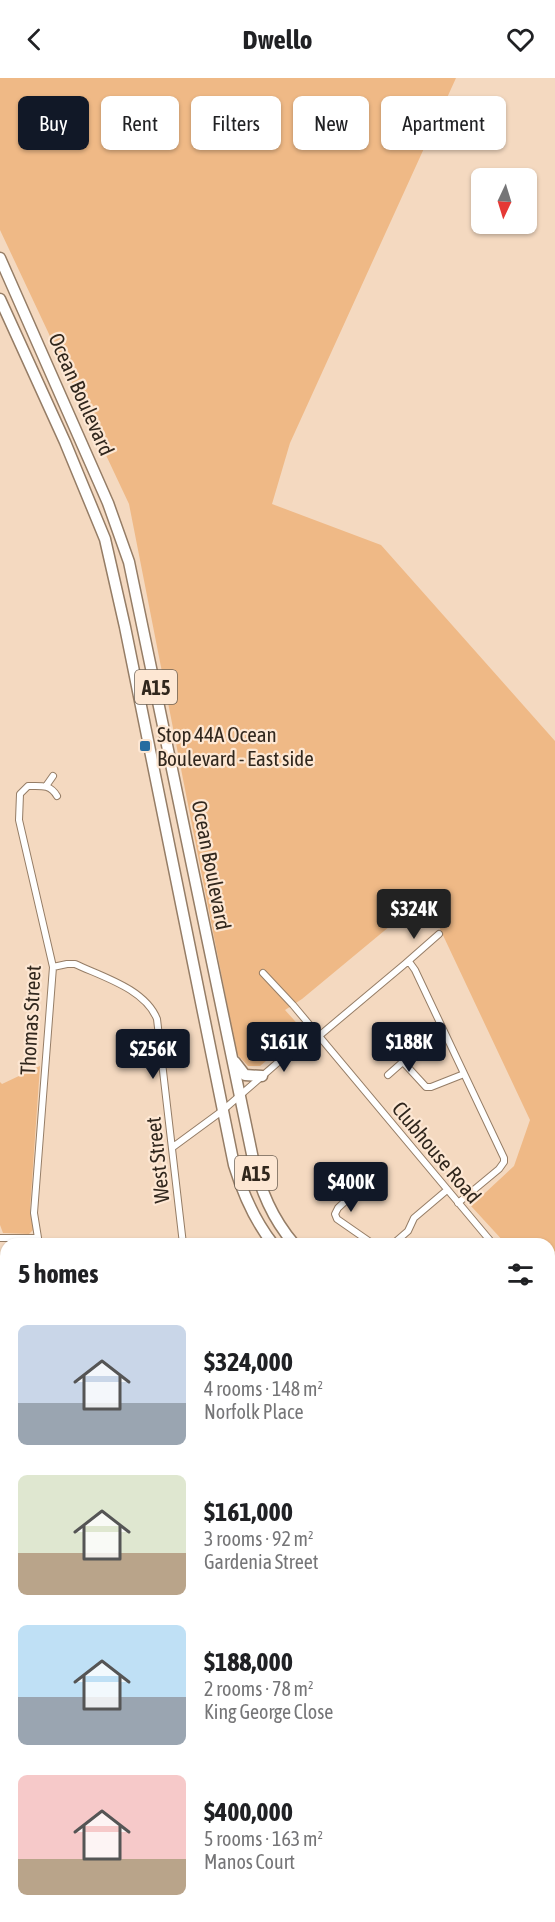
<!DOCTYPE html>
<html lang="en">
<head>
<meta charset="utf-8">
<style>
	:root { --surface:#fff; --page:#f6f6f6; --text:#202124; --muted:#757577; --accent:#111827 }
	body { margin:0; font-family:"Asap Condensed",sans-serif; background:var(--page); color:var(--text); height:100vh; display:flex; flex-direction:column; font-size:22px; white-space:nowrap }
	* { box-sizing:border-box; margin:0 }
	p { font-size:20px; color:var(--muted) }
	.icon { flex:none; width:33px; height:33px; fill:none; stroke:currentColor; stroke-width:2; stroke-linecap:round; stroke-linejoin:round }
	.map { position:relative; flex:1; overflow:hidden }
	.details { position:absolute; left:0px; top:1160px; width:555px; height:686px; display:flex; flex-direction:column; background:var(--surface); border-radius:18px 18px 0 0; box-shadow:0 2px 4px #0004 }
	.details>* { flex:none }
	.hud { position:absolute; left:18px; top:18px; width:519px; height:54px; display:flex; gap:12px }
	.needle { width:39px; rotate:184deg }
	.buttons { position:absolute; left:471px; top:90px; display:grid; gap:12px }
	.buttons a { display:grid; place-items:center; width:66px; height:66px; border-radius:9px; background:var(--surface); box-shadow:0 2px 4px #0004; font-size:30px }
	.price { position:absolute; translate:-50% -51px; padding:0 14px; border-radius:6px; background:var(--accent); color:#fff; font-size:20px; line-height:39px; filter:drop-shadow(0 2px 3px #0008) }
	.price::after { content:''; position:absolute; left:50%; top:36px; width:18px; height:14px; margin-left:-9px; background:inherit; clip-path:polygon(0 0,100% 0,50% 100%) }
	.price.active { background:#222; color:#fff }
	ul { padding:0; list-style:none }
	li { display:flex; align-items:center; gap:18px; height:150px; padding:0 18px }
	li span { display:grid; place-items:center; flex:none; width:168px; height:120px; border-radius:9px; color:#555 }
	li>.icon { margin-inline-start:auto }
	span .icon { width:72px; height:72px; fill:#fffc; stroke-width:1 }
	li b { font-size:26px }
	h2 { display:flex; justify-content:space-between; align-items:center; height:72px; padding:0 18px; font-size:26px }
	.tag { padding:0 21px; border-radius:9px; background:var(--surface); box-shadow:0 2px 4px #0004; font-size:21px; line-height:54px }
	.tag.active { background:var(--accent); color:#fff }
	header { display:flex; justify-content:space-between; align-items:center; height:78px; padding:0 18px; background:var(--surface); font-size:27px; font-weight:700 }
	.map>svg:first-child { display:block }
</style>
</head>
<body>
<header><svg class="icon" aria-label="back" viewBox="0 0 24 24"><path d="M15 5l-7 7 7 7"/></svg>Dwello<svg class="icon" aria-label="heart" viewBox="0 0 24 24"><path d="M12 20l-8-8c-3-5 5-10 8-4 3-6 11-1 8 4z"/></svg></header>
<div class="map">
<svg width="555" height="1844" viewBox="0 0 555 1844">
	<rect width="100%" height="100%" fill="#f4d9c0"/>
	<path fill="#efb986" d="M0,0H456L290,365L272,426L381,467L555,663V1173L549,1178V1166L505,1165L471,1128L514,1088L530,1042L425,819L302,921L285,932L303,952L260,988H248L237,976L129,426L0,152Z
		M40,988L30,1131L33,1152L29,1156L3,1155L0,1147V1004L2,1006Z
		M286,1839H346L349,1844H291Z"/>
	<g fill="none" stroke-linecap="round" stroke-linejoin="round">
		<g stroke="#957d66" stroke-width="8">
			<path id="minor" d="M46,708L53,698
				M406,885L439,856
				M53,889L67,886H75C103,899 145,911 157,941L183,1166
				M263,895L293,927L493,1166
				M403,984L426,1009H431L464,996
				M388,997L414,974
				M173,1069L222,1033L291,973L319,958L406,885H410L415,892L504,1080V1084L499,1091L458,1125
				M368,1102L338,1130L335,1136L337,1141L373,1166
				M0,1160H37
				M39,1166L34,1135L53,889L19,742L20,716L28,708C41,708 50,706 57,718
				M393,1166L408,1153L414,1140L447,1112
				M549,1242L555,1253
				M0,1292L6,1299
				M0,1597H6
				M549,1617H555
				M549,1725H555
				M0,1773H6
				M549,1834H555
				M279,1839L284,1844
				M420,1839L424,1844
				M53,1844V1839
				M531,1844L532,1839"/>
		</g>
		<g stroke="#957d66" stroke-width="13">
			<path id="primary" d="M0,180L108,425L129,484L253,1081C261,1113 272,1140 294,1166
				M0,221L65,364L105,461L125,549L234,1087C243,1116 254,1142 273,1166
				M235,984L245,997L262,998
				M549,1297L555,1301
				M549,1314L555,1319"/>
		</g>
		<use href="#minor" stroke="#fff" stroke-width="6"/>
		<use href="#primary" stroke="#fff" stroke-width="10"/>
	</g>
	<rect fill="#256ca0" stroke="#fde7d3" stroke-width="2" x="139" y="662" width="12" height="12" rx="3"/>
	<g text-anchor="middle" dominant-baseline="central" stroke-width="4.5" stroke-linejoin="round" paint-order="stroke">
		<g fill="#fde7d3" stroke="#6e6154" stroke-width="1.5">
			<rect x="135" y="592" width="42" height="34" rx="4.5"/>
			<rect x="235" y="1078" width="42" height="34" rx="4.5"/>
		</g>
		<g font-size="20" font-weight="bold" fill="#31271d">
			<text x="156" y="609">A15</text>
			<text x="256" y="1095">A15</text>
		</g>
		<g font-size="21" fill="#31271d" stroke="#fde7d3">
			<text transform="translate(82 316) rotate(66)">Ocean Boulevard</text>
			<text transform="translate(212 787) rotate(79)">Ocean Boulevard</text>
			<text transform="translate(30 942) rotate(-87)">Thomas Street</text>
			<text transform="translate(437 1074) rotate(50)">Clubhouse Road</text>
			<text transform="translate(157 1082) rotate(-96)">West Street</text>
		</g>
		<g font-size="21" fill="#31271d" stroke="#fde7d3" text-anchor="start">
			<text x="157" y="656">Stop 44A Ocean<tspan x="157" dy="24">Boulevard - East side</tspan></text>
		</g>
	</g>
</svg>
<div class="buttons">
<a><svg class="needle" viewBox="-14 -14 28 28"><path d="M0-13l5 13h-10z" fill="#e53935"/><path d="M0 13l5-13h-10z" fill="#757577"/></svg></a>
</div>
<b class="price active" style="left:414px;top:862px">$324K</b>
<b class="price" style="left:284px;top:995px">$161K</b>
<b class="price" style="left:409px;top:995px">$188K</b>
<b class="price" style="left:153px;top:1002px">$256K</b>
<b class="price" style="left:351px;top:1135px">$400K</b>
<div class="hud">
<a class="tag active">Buy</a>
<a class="tag">Rent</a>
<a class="tag">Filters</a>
<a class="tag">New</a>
<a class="tag">Apartment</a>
</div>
<section class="details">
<h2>5 homes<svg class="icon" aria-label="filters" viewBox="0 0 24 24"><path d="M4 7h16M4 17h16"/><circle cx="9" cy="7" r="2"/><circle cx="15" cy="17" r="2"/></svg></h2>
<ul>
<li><span style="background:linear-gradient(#c9d6e8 65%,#9aa5b1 0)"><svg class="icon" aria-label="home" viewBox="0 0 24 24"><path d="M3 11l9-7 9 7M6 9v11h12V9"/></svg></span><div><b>$324,000</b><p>4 rooms · 148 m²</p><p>Norfolk Place</p></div></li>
<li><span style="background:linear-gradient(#dfe7d0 65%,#b9a48a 0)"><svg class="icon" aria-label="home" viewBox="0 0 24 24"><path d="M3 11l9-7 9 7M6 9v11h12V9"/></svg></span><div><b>$161,000</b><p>3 rooms · 92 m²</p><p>Gardenia Street</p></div></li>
<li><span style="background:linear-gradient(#bfe0f5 60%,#9aa5b1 0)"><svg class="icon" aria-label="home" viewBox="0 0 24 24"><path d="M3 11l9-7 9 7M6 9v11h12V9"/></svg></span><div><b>$188,000</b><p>2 rooms · 78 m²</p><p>King George Close</p></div></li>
<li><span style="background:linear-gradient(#f6c9c9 70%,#b9a48a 0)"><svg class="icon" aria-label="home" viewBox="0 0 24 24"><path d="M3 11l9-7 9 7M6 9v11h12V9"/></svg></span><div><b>$400,000</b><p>5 rooms · 163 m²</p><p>Manos Court</p></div></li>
</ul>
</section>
</div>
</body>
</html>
